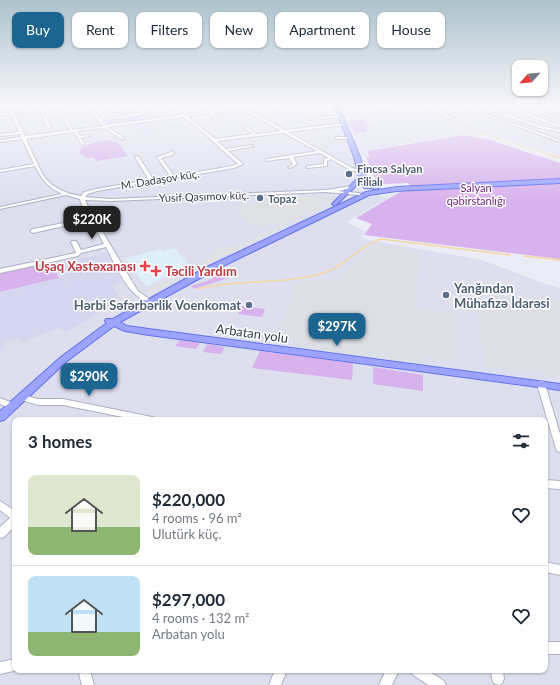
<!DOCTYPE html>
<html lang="en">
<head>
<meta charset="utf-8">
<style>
	:root { --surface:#fff; --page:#f2f2f3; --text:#1f2937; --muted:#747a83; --line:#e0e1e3; --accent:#1d6591 }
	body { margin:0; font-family:Lato,sans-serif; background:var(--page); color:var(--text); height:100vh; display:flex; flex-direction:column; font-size:15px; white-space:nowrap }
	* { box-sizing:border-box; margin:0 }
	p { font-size:13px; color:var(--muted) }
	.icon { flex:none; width:22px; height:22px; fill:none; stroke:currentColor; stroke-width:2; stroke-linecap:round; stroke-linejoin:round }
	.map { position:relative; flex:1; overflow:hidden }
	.panel { position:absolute; left:12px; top:417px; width:536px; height:256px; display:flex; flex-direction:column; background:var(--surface); border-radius:8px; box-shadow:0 1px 3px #0004 }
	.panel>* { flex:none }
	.banner { position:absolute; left:12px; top:12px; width:536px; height:36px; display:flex; gap:8px }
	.needle { width:26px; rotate:243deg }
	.controls { position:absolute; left:512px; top:60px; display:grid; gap:8px }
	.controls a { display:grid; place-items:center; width:36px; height:36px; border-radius:8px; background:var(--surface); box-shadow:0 1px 3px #0004; font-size:20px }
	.price { position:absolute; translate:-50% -34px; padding:0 9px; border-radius:8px; background:var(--accent); color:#fff; font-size:13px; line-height:26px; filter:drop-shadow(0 1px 2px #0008) }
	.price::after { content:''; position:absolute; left:50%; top:24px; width:12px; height:9px; margin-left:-6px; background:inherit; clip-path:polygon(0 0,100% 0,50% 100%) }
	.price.current { background:#222; color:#fff }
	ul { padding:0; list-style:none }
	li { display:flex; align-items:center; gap:12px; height:100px; padding:0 16px }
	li+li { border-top:1px solid var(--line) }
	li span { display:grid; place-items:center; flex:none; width:112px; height:80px; border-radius:8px; color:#555 }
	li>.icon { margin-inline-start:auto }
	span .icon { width:48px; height:48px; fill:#fffc; stroke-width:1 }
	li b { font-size:17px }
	h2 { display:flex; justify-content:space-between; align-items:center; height:48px; padding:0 16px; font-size:17px }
	.chip { padding:0 14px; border-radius:8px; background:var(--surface); box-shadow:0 1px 3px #0004; font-size:14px; line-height:36px }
	.chip.current { background:var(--accent); color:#fff }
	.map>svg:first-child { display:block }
</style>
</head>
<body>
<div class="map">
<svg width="560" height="685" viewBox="0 0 560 685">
	<rect width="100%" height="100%" fill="#ebecf6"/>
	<path fill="#dddfef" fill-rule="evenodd" d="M0,105H560V156L488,133L468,136L464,134L366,150L368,156H353L358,174L357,179L351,186L388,198L347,222L365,232L361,237L369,240L482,260L543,283L560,288V685H0ZM15,420H545V670H15Z"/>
	<path fill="#dcdfe6" d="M378,245L421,252L414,308L456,313L457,362L424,358V365L296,347L298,339L278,336L282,328H278L293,292L294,282L339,279L348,267Z
		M495,294L560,302V376L484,366L477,307Z"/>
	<path fill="#d5d7f0" d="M177,119L187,127L155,132L157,134L143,136L133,131L127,126Z
		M106,253L122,282L112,285L119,297L108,303L111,306L66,332L58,328L21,343L19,338L3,342L4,348L0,349V293L63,277L73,288L61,274L60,271L64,270L61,263Z"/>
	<path fill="#dfeff7" d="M175,248L189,265L147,286L142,282L126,258L161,249L163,251Z"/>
	<path fill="#d8b2ec" d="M139,115L146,121L109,126L103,120Z
		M364,119L370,128H366L367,132L355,133L349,121Z
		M463,135L487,139L560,163V259L364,235L372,224L356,218L400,192L413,191L408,183L384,184L377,183L366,157H370L367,151Z
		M110,140L112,142L116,141L128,156L96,161L94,158L86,157L79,153L81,148L93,143Z
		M51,261L59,278L0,292V272Z
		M222,273L231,277L194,289L191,286L207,281Z
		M242,306L265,309L262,317L238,314Z
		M180,340L200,343L196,349L175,346Z
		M207,344L225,347L221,354L203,352Z
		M260,351L353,363L352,380L252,368Z
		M373,367L423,375V391L373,384Z"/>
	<path fill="#e0e1e5" d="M325,194H333L336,201L281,225L275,222L265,227L247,222L235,206L278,196H286V198L321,196L322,199H326Z
		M285,224L288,225L206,265L201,262L212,256L208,254L227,246L232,248Z
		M197,265L201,267L152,294L146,291Z"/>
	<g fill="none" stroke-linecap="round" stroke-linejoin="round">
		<path stroke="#f5d6a5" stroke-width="1" d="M416,105L485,134L553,156"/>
		<path stroke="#f5d6a5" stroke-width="1.5" d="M550,155L560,158
			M524,256L560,260
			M198,289C240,278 285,286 326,272C347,265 360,245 381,239L510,255"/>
		<g stroke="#adb0c3" stroke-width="2">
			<path id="minor" d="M7,105H10L13,112L63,105H76L59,108L73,130L103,126L85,105H88L106,125L181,115L169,105H173L185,115L251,105H262L245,108L285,130L345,123L344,125L288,132L352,168L362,171L360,172L350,170L331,159L327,161V166L307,168L306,167L308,166L324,164V159L328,158L320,153L293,157L297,164L290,168L288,167L293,164L289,158L266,161V159H267L317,151L284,133L217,141L226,149L252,145L254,146L228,151L243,164L234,168L97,191L88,194L85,197L111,199L326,190L352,186H354V188L337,191L359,193L361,194L359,195L326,192L111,201L85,200L93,217L114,213L116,214L95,219L133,283L138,291L149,299L146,301C127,294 115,264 106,247L81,253L78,256L0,273V269L76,253L71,242L72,241H76L81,250L104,244L91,220L33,233L30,231L33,229L89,218L81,203L80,199L66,195L0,209V207L62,194C48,187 42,180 35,166L0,172V170L34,164L22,139L0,142V140L21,137L20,134L0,136V134L19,132L11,114L0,115V113L10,112ZM56,108L70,130L25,136L14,113L45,110L47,115L43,119L47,127L49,128L51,127L47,119L51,115L48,109ZM242,109L281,131L257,134L245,126L244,128L253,134L215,139L187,116L209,113L217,122L219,121L212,113ZM183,117L197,127L238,164L232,166L174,176L161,158L172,155L174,152L172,151L169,153L157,157L170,176L153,179L139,157L137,156L135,157L149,180L96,189L84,192L81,196C68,194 54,189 45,178C39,169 31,149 26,139L74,132L82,145H83L85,144L81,138L90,136L88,135L80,136L77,131L105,128L123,140L125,139L124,138L108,127Z
				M146,105H157L141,108L146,112V114L114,119L112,118L142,112L138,108L113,112L112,110Z
				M267,105H271L277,109L274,110Z
				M291,105H295V106L293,107Z
				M375,105H379L385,109L382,110Z
				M422,105H427L454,118L451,119Z
				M457,105H462L560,140V142Z
				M476,105H481L541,126L560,130V132L539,128Z
				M496,105H502L560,125V127Z
				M516,105H522L560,118V120Z
				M536,105H542L560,111V113Z
				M341,115L342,117L310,120L308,119Z
				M337,137H349L351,138L349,139H336L335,138Z
				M541,381L544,382L545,384L560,434V452L557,451L556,449L537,384L538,382Z
				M21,394L38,399H63L152,417L155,418L156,420H138L63,405H38L18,399L17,397L18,395Z
				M0,398L10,402L11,404L10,406L7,407L0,404Z
				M545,480L560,481V489L545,488Z
				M0,501L15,511V526L4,537L0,538V527L10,518L0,510Z
				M545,562L560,565V575L545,572Z
				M545,642H560V654H545Z
				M15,659V670H18L0,674V662Z
				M78,670H90L94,685H82Z
				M275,670H287L281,685H269Z
				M386,670H399L392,685H379Z
				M410,670H427L444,681L446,685H428L412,674Z
				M491,670H503L504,679L502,683L499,685L494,683L492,679Z"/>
		</g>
		<g stroke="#6472ec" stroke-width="2">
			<path id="major" d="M334,105H338L360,157L368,185H377L380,187L377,189L364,188L361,181L335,206L332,204L359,177L354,157Z
				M560,179V183L397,191L369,195L213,271L120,322L127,326L149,329L560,384V390L149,335L125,331L114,326L67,361L4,420L0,421V411L61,357L107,323L105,321L106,319H113L207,267L366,192L397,187Z"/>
		</g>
		<use href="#minor" fill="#fff" fill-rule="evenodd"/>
		<use href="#major" fill="#9ca4ff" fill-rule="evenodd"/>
	</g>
	<linearGradient id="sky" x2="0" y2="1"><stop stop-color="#adc2cd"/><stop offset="0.52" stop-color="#f6f6fb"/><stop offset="1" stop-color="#f6f6fb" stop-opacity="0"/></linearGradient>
	<rect width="560" height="201" fill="url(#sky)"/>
	<g fill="#5c6f8a" stroke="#fff" stroke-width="1.5">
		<circle cx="349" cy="174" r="4"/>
		<circle cx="260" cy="198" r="4"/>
		<circle cx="446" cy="295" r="4"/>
		<circle cx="249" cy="305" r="4"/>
	</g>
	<g fill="#e0444e" stroke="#fff" stroke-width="1.5">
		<path d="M143 260h4v4h4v4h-4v4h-4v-4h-4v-4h4z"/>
		<path d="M154 265h4v4h4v4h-4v4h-4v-4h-4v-4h4z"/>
	</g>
	<g text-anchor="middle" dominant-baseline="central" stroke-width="3" stroke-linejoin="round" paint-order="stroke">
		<g font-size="11" font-weight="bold" fill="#4e5e75" stroke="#fff" text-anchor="start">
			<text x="357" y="168">Fincsa Salyan<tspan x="357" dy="13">Filialı</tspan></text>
			<text x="268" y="198">Topaz</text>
		</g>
		<g font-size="11" fill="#383c4c" stroke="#fff">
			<text transform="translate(160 179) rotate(-9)">M. Dadaşov küç.</text>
			<text transform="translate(204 196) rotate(-2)">Yusif Qasımov küç.</text>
		</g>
		<g font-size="11" fill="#722683" stroke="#fff">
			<text x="476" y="187">Salyan<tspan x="476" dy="13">qəbirstanlığı</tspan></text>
		</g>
		<g font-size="13" font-weight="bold" fill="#be3a42" stroke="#fff" text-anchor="end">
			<text x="136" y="266">Uşaq Xəstəxanası</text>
			<text x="165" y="271" text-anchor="start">Təcili Yardım</text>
		</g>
		<g font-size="13" font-weight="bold" fill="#4e5e75" stroke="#fff" text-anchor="start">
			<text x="454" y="288">Yanğından<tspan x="454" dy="15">Mühafizə İdarəsi</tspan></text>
			<text x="241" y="305" text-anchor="end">Hərbi Səfərbərlik Voenkomat</text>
		</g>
		<g font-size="13" fill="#383c4c" stroke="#fff">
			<text transform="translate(252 333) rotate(8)">Arbatan yolu</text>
		</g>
	</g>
</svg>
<div class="controls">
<a><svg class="needle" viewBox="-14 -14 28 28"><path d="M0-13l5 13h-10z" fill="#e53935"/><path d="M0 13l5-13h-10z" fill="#747a83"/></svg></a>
</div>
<b class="price current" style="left:92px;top:240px">$220K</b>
<b class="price" style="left:337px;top:347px">$297K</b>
<b class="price" style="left:89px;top:397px">$290K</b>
<div class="banner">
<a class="chip current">Buy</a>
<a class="chip">Rent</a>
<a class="chip">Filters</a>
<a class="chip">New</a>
<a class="chip">Apartment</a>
<a class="chip">House</a>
</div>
<section class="panel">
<h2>3 homes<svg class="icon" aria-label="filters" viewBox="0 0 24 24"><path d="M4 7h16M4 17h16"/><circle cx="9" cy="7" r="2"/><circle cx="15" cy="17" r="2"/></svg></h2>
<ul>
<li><span style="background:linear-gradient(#dfe7d0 65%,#8fb573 0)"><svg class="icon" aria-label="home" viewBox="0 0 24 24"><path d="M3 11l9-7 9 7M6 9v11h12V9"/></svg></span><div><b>$220,000</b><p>4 rooms · 96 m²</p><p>Ulutürk küç.</p></div><svg class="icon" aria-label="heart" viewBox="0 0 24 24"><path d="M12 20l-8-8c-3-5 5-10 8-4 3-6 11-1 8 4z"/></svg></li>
<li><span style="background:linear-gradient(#bfe0f5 70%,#8fb573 0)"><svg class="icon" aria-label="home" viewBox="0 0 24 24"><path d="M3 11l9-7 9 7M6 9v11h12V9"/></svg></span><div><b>$297,000</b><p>4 rooms · 132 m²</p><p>Arbatan yolu</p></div><svg class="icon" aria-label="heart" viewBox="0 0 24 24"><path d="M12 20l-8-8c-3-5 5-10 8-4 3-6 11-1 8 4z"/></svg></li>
</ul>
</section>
</div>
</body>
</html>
